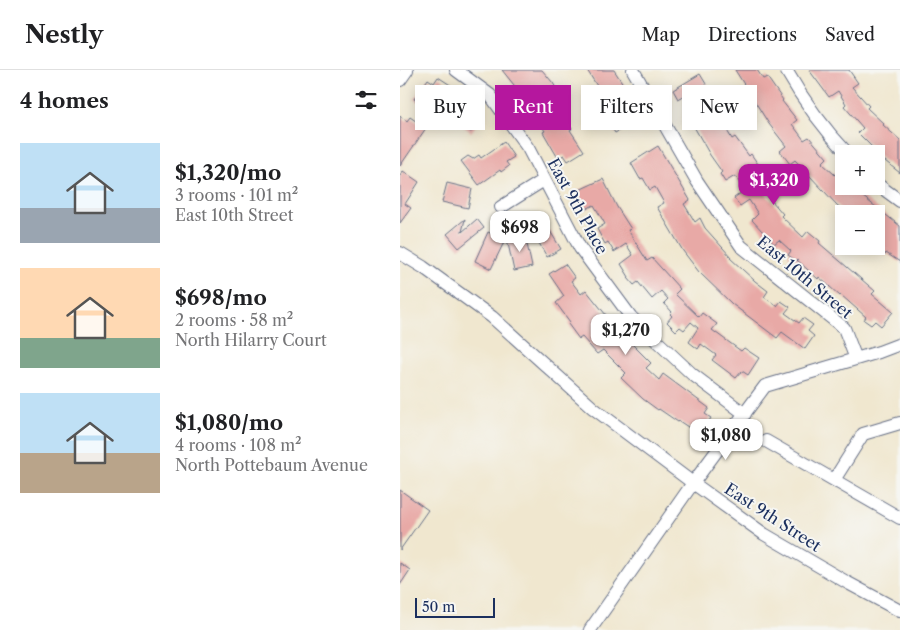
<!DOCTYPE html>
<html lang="en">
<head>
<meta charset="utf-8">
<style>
	:root { --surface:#fff; --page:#f6f6f6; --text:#202124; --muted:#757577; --line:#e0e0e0; --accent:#b5179e }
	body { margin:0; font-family:"Libre Caslon Text",serif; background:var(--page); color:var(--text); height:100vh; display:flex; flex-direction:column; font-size:19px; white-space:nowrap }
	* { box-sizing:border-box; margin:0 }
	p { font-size:16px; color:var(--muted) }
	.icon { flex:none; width:28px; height:28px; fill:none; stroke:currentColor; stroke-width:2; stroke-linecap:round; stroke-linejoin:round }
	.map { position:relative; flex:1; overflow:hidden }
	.side { display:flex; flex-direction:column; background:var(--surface); width:400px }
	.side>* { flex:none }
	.guide { position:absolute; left:15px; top:15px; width:410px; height:45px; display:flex; gap:10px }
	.tools { position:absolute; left:435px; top:75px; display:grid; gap:10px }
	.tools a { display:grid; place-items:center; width:50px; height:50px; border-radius:0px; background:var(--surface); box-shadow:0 2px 12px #0003; font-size:25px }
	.scale { position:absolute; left:15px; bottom:12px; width:80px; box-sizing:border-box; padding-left:5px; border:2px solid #1b2f5e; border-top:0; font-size:14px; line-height:18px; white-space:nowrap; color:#1b2f5e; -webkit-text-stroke:4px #f6f6f2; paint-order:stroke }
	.price { position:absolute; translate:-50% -42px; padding:0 11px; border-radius:10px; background:#fff; color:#222; font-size:16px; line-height:32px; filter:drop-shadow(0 1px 2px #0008) }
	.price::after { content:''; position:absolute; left:50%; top:30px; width:15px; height:11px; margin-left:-8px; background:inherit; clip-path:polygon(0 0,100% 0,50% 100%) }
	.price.current { background:var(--accent); color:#fff }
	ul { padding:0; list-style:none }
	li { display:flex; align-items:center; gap:15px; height:125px; padding:0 20px }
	li span { display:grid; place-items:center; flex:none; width:140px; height:100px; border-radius:0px; color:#555 }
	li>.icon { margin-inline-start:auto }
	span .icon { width:60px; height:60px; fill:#fffc; stroke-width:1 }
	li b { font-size:21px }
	h2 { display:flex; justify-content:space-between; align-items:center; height:60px; padding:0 20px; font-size:21px }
	.tag { padding:0 18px; border-radius:0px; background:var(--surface); box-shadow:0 2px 12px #0003; font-size:18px; line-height:45px }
	.tag.current { background:var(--accent); color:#fff }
	header { display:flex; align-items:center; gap:30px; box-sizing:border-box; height:70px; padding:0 25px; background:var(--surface); border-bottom:1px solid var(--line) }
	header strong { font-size:24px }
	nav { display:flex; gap:28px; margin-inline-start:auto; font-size:18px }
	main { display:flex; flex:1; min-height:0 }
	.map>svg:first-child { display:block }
</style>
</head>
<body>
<header>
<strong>Nestly</strong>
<nav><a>Map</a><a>Directions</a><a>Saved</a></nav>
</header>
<main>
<section class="side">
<h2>4 homes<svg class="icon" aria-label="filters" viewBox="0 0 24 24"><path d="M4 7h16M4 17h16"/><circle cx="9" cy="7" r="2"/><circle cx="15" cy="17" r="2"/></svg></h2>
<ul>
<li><span style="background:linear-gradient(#bfe0f5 65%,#9aa5b1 0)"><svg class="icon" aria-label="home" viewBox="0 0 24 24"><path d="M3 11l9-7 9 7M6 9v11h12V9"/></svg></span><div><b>$1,320/mo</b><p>3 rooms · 101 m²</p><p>East 10th Street</p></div></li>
<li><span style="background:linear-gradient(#ffd9b3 70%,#7fa58c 0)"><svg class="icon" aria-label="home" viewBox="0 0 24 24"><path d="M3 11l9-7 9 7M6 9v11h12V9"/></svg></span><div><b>$698/mo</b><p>2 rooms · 58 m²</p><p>North Hilarry Court</p></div></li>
<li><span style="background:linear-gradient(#bfe0f5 60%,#b9a48a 0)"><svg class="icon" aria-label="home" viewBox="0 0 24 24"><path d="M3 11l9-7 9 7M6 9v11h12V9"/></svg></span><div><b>$1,080/mo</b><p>4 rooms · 108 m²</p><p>North Pottebaum Avenue</p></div></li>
</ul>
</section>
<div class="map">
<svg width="500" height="560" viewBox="0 0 500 560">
	<rect width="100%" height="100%" fill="#f6f6f2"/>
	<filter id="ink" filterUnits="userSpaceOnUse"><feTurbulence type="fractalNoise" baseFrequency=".02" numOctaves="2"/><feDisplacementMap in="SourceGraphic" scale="10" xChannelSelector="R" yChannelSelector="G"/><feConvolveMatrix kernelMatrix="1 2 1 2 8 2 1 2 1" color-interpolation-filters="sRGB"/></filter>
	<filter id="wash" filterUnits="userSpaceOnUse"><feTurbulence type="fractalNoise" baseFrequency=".0096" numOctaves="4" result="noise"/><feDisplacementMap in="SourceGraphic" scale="20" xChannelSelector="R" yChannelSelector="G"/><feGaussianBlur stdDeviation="1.12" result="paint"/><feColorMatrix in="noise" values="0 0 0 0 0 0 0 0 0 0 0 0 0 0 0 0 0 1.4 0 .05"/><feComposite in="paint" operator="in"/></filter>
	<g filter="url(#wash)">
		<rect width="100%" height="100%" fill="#f0e7cf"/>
		<g id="blocks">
			<path fill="#e8a9a6" d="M102,0H142L153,13L165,33L159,37L172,59L170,60L184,81L168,91L164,85L158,88L143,62L145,61L132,41L139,36L122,17L118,20Z
				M187,0H214L227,20L226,21L240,42L231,48L234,52L215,63L202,42L199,43L194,36L198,34L195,28L202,24Z
				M335,0H357L363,9L367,7L383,30L382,31L397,50L392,54L404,70L409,67L427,88L422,93L435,105L438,102L444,107V116H453L463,125L462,126L500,156V192L486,183L485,185L476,178V144H448L437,135L395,90L390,94L380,81L386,76L369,54Z
				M409,0H449L458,13L452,17L469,36L467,38L484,54L483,55L500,70V103L475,83L476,81L458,63L463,58L444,36L446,34L438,21L429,27Z
				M300,4L309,19L304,22L332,69L335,67L349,86L351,84L360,97L354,100L369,122L366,124L383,144L381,146L403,167L408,161L420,171L419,173L475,221L472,224L493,242L481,256L475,251L471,255L464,250L466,247L441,225L440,226L419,207L418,209L397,190L396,191L388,185L391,181L379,170L374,174L352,150L358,144L349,130L340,136L334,128L345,120L335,106L325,112L320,104L322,102L310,85L288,46L294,43L284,26L278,29L273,20Z
				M38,7L55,18L63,24L62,25L80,38L76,44L82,47L71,62L33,33L29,40L14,29L28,9L34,13Z
				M0,46L7,51L10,47L26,58L0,96Z
				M104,72L114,87L106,92L109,96L101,102L100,100L79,115L61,91L68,86L73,89L79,85L81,88Z
				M258,76L290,130L284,134L295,152L300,148L305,158L331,187L330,188L355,211L368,221L364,227L377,236L381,231L390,237L385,243L399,253L403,248L413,255L408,261L414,266L405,279L382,262L377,268L332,234L299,202L283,181L257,137L264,133L255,117L250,120L243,108L240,109L231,93Z
				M3,101L19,112L5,134L11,138L0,153V106Z
				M203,109L217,137L231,159L228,160L247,191L252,188L280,219L275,224L299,247L302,243L317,254L312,260L341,281L344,278L359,288L348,305L342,301L336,308L312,290L316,285L301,274L298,279L289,272L298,258L291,252L284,260L280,257L276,261L267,252L272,246L270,244L272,242L264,233L268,229L261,221L252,229L238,212L234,215L228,208L229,207L221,194L233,185L226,174L214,182L208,172L205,174L197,159L205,154L194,135L186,139L177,121Z
				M47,113L72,119L68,138L42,132Z
				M65,149L62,162L77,149L84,158L59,178L47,164Z
				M140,154L146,163L150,161L161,179L147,187L131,159Z
				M88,162L105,170L91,199L75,191Z
				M125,165L132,197L114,201L107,169Z
				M165,194L175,208L171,211L181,224L186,220L210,250L217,258L212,263L223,276L228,270L251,293L246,298L259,310L263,304L309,338L305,344L311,348L300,365L279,351L278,352L259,339L258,340L243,329L221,308L226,303L203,280L197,284L182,267L179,269L168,254L170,252L156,233L164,226L149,204Z
				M0,420L28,440L0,480Z
				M0,493L10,500L0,515Z"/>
		</g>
	</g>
	<g filter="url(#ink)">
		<use href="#blocks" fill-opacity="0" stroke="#666f86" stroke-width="1"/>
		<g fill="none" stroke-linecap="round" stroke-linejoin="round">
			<g stroke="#666f86" stroke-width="14">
				<path id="minor" d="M56,0L90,25L128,78L180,178L231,247L292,304L345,344
					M233,0L297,111L341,176L444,258L456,289
					M386,0C403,30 424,59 448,84
					M0,10L7,0
					M476,113L481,117L500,131
					M101,137L144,110
					M0,183L23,197L92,247L193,338L293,413L364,464L448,513L500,541
					M366,371L500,448
					M434,410L463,364L500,353
					M190,560L293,413L365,316L479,282L500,274"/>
			</g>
			<use href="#minor" stroke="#fff" stroke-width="12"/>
		</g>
	</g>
	<g text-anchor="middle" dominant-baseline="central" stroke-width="4" stroke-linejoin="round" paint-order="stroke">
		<g font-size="16" fill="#1b2f5e" stroke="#f6f6f2">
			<text transform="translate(178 136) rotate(61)">East 9th Place</text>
			<text transform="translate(405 207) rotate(40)">East 10th Street</text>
			<text transform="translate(373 447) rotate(33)">East 9th Street</text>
		</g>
	</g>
</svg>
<div class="tools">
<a>+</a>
<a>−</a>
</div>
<div class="scale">50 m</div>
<b class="price current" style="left:374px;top:136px">$1,320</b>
<b class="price" style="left:120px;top:183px">$698</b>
<b class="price" style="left:226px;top:286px">$1,270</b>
<b class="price" style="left:326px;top:391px">$1,080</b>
<div class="guide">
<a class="tag">Buy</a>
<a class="tag current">Rent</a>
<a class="tag">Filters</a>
<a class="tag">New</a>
</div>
</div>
</main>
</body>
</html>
